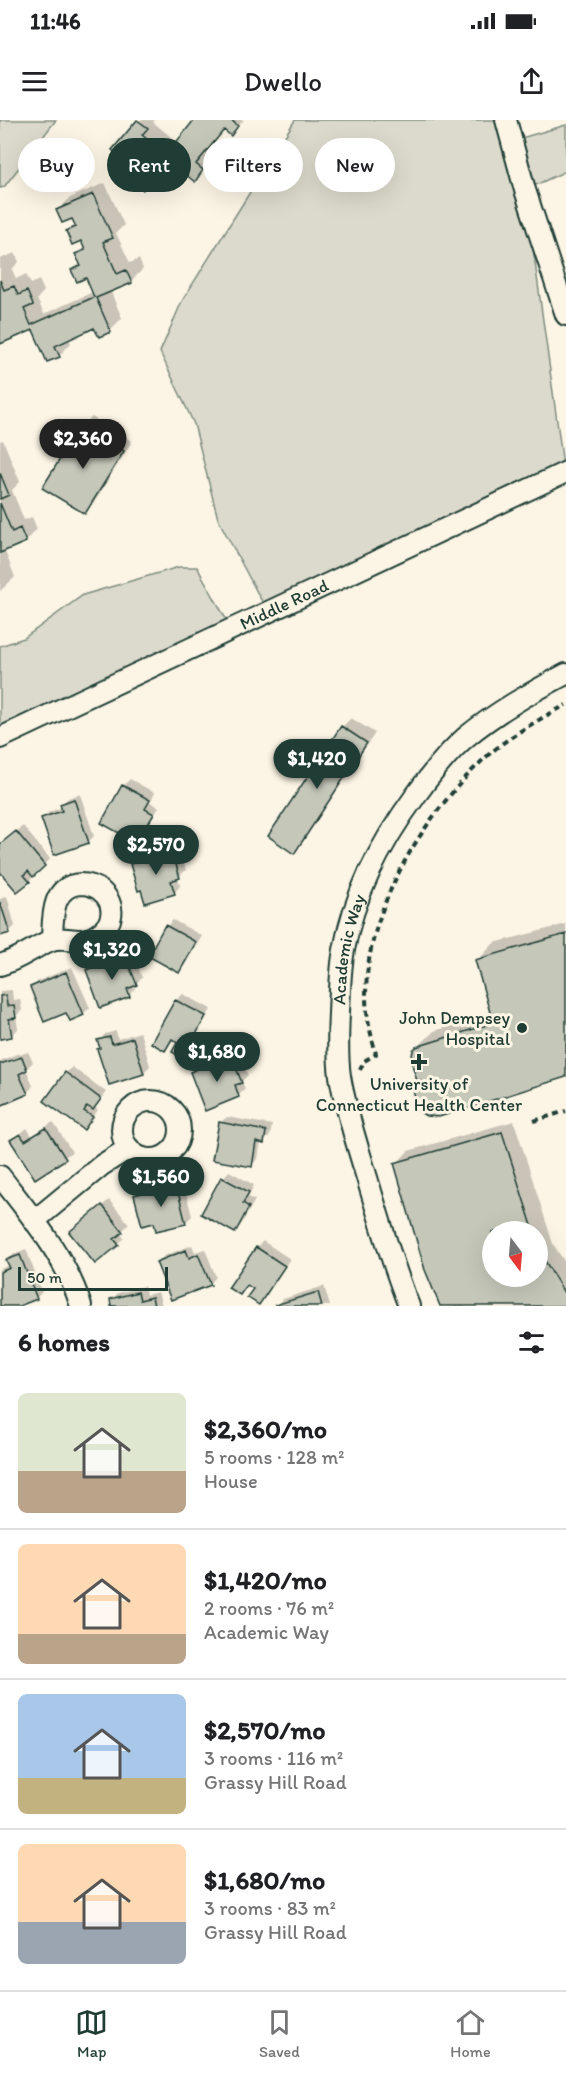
<!DOCTYPE html>
<html lang="en">
<head>
<meta charset="utf-8">
<style>
	:root { --surface:#fff; --page:#f2f2f2; --text:#202124; --muted:#757577; --line:#e0e0e0; --accent:#1f3d34 }
	body { margin:0; font-family:Itim,sans-serif; background:var(--page); color:var(--text); height:100vh; display:flex; flex-direction:column; font-size:22px; white-space:nowrap }
	* { box-sizing:border-box; margin:0 }
	p { font-size:20px; color:var(--muted) }
	.icon { flex:none; width:33px; height:33px; fill:none; stroke:currentColor; stroke-width:2; stroke-linecap:round; stroke-linejoin:round }
	.map { position:relative; height:1186px; overflow:hidden }
	.panel { display:flex; flex-direction:column; background:var(--surface); flex:1 }
	.panel>* { flex:none }
	.guide { position:absolute; left:18px; top:18px; width:531px; height:54px; display:flex; gap:12px }
	.needle { width:39px; rotate:164deg }
	.controls { position:absolute; left:482px; top:1101px; display:grid; gap:12px }
	.controls a { display:grid; place-items:center; width:66px; height:66px; border-radius:50%; background:var(--surface); box-shadow:0 6px 24px #0002; font-size:30px }
	.scale { position:absolute; left:18px; bottom:15px; width:150px; box-sizing:border-box; padding-left:6px; border:3px solid #1f3d34; border-top:0; font-size:16px; line-height:21px; white-space:nowrap; color:#1f3d34; -webkit-text-stroke:4px #fcf5e5; paint-order:stroke }
	.price { position:absolute; translate:-50% -51px; padding:0 14px; border-radius:21px; background:var(--accent); color:#fff; font-size:20px; line-height:39px; filter:drop-shadow(0 2px 3px #0008) }
	.price::after { content:''; position:absolute; left:50%; top:36px; width:18px; height:14px; margin-left:-9px; background:inherit; clip-path:polygon(0 0,100% 0,50% 100%) }
	.price.active { background:#222; color:#fff }
	ul { padding:0; list-style:none }
	li { display:flex; align-items:center; gap:18px; height:150px; padding:0 18px }
	li+li { border-top:2px solid var(--line) }
	li span { display:grid; place-items:center; flex:none; width:168px; height:120px; border-radius:9px; color:#555 }
	li>.icon { margin-inline-start:auto }
	span .icon { width:72px; height:72px; fill:#fffc; stroke-width:1 }
	li b { font-size:26px }
	h2 { display:flex; justify-content:space-between; align-items:center; height:72px; padding:0 18px; font-size:26px }
	.tag { padding:0 21px; border-radius:27px; background:var(--surface); box-shadow:0 6px 24px #0002; font-size:21px; line-height:54px }
	.tag.active { background:var(--accent); color:#fff }
	.status { display:flex; justify-content:space-between; align-items:center; height:42px; padding:0 30px; background:var(--surface); direction:ltr }
	.status svg { height:16px; fill:currentColor }
	header { display:flex; justify-content:space-between; align-items:center; height:78px; padding:0 18px; background:var(--surface); font-size:27px; font-weight:600 }
	.tabs { display:flex; justify-content:space-around; align-items:center; height:84px; border-top:2px solid var(--line); background:var(--surface); font-size:16px; color:var(--muted) }
	.tabs a { display:grid; justify-items:center; gap:3px }
	.tabs .active { color:var(--accent) }
	.map>svg:first-child { display:block }
</style>
</head>
<body>
<div class="status"><b>11:46</b><svg viewBox="0 0 49 12"><path d="M0 12V9h3v3zM5 12V6h3v6zM10 12V3h3v9zM15 12V0h3v12zM26 1h20v11H26zM47 4h2v5h-2z"/></svg></div>
<header><svg class="icon" aria-label="menu" viewBox="0 0 24 24"><path d="M4 6h16M4 12h16M4 18h16"/></svg>Dwello<svg class="icon" aria-label="share" viewBox="0 0 24 24"><path d="M12 15V3M7 8l5-5 5 5M5 13v7h14v-7"/></svg></header>
<div class="map">
<svg width="566" height="1186" viewBox="0 0 566 1186">
	<rect width="100%" height="100%" fill="#fcf5e5"/>
	<filter id="ink" filterUnits="userSpaceOnUse"><feTurbulence type="fractalNoise" baseFrequency=".0167" numOctaves="2"/><feDisplacementMap in="SourceGraphic" scale="12" xChannelSelector="R" yChannelSelector="G"/><feConvolveMatrix kernelMatrix="1 2 1 2 8 2 1 2 1" color-interpolation-filters="sRGB"/></filter>
	<g filter="url(#ink)">
		<path fill="#dcdacc" stroke="#7e8c80" stroke-width="1.5" d="M0,0H56L4,67L0,68Z
			M295,0H506L511,21L566,5V51L525,70L564,352L267,491L218,399L194,304L160,232L182,181Z
			M179,447H197L231,508L0,618V526L24,518L83,475Z"/>
		<path fill="#0003" fill-rule="evenodd" d="M139,0H155L153,2L178,23L196,0H244L230,14L225,9L207,32L214,37L194,60L169,39L143,68L142,53L114,30Z
			M105,63L124,105L116,113L130,143L139,139L143,149L131,161L110,170L122,198L110,210L95,206L69,219L71,223L59,236L34,208L0,222V139L15,133L19,142L12,149L16,159L26,154L31,164L39,160L44,171L37,179L44,194L93,172L87,156L73,150L81,142L77,134L85,126L82,119L67,112L76,103L73,97L58,90L70,78Z
			M92,297L132,321L94,383L85,392L82,306Z
			M3,320L20,362L12,370L24,400L32,397L37,409L25,421L4,429L15,457L0,471V321Z
			M351,598L375,613L303,722L294,732L342,607Z
			M130,659L155,673L150,682L159,687L143,715L137,721L103,703L123,666Z
			M80,674L94,716L88,722L43,698L49,692L63,687L62,684L68,678Z
			M23,706L50,739L29,761L0,750V725Z
			M178,726L186,750L178,757L180,766L174,773L131,745L138,738Z
			M7,776L15,806L9,812L0,814V779Z
			M173,800L202,816L185,845L179,851L167,806Z
			M566,804V955L415,971L423,962L414,931L434,911L492,893L478,840L494,823Z
			M132,829L142,858L134,865L135,869L129,875L87,850L94,844Z
			M72,847L90,888L83,894L67,891L32,868L38,861Z
			M12,870L13,880L20,879L22,890L16,896L18,909L11,916L0,917V871Z
			M183,874L211,889L189,929L182,936L179,922L173,919L165,929L153,923L176,880Z
			M116,911L118,919L140,912L150,946L144,952L110,963L99,921L105,914Z
			M237,930L248,955L242,961L245,969L239,975L206,989L191,952L198,946Z
			M28,932L33,942L26,949L33,966L27,973L0,984V941L19,933L20,935Z
			M72,947L106,972L94,987L98,990L83,1008L66,953Z
			M227,997L272,1005L270,1016L263,1022L261,1021L258,1039L251,1045L220,1003Z
			M514,1001L553,1124L566,1144V1186H442L426,1149L396,1044L408,1031ZM492,1112H537V1156H492Z
			M53,1002L72,1032L36,1057L12,1021L27,1008L32,1016Z
			M229,1051L254,1065L248,1077L255,1080L241,1105L235,1111L203,1094L223,1058Z
			M182,1059L192,1096L185,1103L155,1102L136,1075L142,1069Z
			M109,1080L129,1104L120,1113L124,1118L118,1124L71,1112Z
			M263,1121L290,1139L259,1183L255,1168L248,1164L240,1173L257,1128Z
			M192,1125L195,1132L205,1129L216,1157L210,1164L158,1142L164,1136Z
			M26,1129L42,1172L36,1178L15,1186H1L0,1149L10,1145L8,1140L14,1134Z
			M144,1166L146,1175L158,1172L162,1186H113L111,1180L118,1173Z
			M324,1166L330,1186H277L283,1179Z"/>
		<path fill="#c5c7b9" stroke="#1f3d34" stroke-width="1.5" d="M137,0L148,8L142,15L166,35L194,0H231L238,6L231,16L224,10L196,44L203,50L195,62L167,40L143,70L133,62L140,53L112,30Z
			M93,74L113,118L103,122L117,154L126,150L132,163L96,178L111,212L99,217L94,208L55,226L60,237L47,242L33,210L0,224V160L4,170L14,166L18,175L27,171L33,185L24,189L31,205L94,177L86,158L77,162L71,150L81,146L75,134L85,130L81,121L72,125L66,111L76,107L72,99L62,103L56,90Z
			M81,305L124,331L85,394L42,368Z
			M0,353L9,375L0,379Z
			M0,383L12,412L20,408L26,422L0,433Z
			M341,606L367,623L294,734L268,716Z
			M122,665L150,680L145,689L154,694L137,723L101,703Z
			M74,679L89,723L54,735L41,698L62,691L60,684Z
			M16,711L45,746L33,757L28,751L24,755L30,762L17,772L0,752V724Z
			M172,731L180,758L171,761L175,774L145,783L141,770L138,771L130,744Z
			M0,782L10,813L0,816Z
			M165,805L196,822L179,853L148,836Z
			M566,814V957L439,997L426,996L418,991L413,970L423,966L421,961H417L411,941L413,930L416,927L493,903L475,840Z
			M125,835L137,865L127,869L130,877L100,888L86,850Z
			M66,852L84,895L70,901L66,893L44,902L30,867Z
			M6,875L7,886L14,885L16,898L9,899L12,917L0,919V876Z
			M175,880L206,896L183,938L172,932L177,923L172,919L165,931L151,923Z
			M110,917L112,924L133,918L144,954L109,965L97,929L100,928L97,920Z
			M231,935L242,963L235,965L239,977L205,991L190,952Z
			M22,937L27,950L19,954L28,974L0,986V944Z
			M65,952L101,979L93,990L87,986L84,991L93,997L84,1010L44,981Z
			M219,1002L266,1011L264,1024L256,1022L252,1047L212,1040Z
			M46,1008L66,1039L35,1059L10,1020L20,1014L25,1021Z
			M502,1012L534,1112H492V1156H537V1121L542,1136L566,1176V1186H440L425,1150L394,1043Z
			M221,1057L249,1072L243,1083L249,1087L235,1113L201,1094Z
			M176,1064L186,1104L156,1111L154,1103L142,1106L134,1075Z
			M102,1085L123,1112L114,1119L119,1125L95,1144L69,1112Z
			M256,1127L285,1146L259,1185L247,1177L253,1169L247,1165L240,1175L228,1168Z
			M186,1130L189,1138L198,1134L211,1165L171,1180L156,1142Z
			M20,1135L37,1179L19,1186H0V1152L10,1148L6,1140Z
			M138,1172L140,1180L152,1177L154,1186H111L110,1179Z
			M318,1172L322,1186H276L275,1185Z"/>
		<g fill="none" stroke-linecap="round" stroke-linejoin="round">
			<g stroke="#1f3d34" stroke-width="24">
				<g id="minor">
					<path d="M506,0L525,70L566,195"/>
					<path id="s1" d="M0,618L566,352"/>
					<path d="M0,845C20,839 31,829 49,821C66,813 82,829 102,811C107,807 110,802 111,796C113,786 108,777 101,771C95,766 88,764 80,764C51,766 53,798 52,819"/>
					<circle cx="151" cy="1010" r="29"/>
					<path d="M0,1056C31,1096 66,1137 81,1186"/>
					<path d="M34,1101L102,1045L129,1028"/>
					<path id="s2" d="M409,1186C391,1141 378,1094 364,1048C355,1018 345,987 340,956C337,935 338,914 339,893C340,872 340,850 344,830C354,774 383,720 416,675C431,654 447,633 466,617C496,592 532,572 566,554"/>
				</g>
			</g>
			<path stroke="#1f3d34" stroke-width="4" stroke-dasharray="6 4.5" stroke-linecap="butt" d="M360,950L364,941L376,934C371,915 366,896 366,876C366,788 423,696 486,637C509,616 538,600 566,585
				M534,1001L566,991"/>
			<use href="#minor" stroke="#fcf5e5" stroke-width="20"/>
		</g>
	</g>
	<g fill="#1f3d34" stroke="#fcf5e5" stroke-width="2">
		<circle cx="522" cy="908" r="6"/>
		<path d="M416 933h6v6h6v6h-6v6h-6v-6h-6v-6h6z"/>
	</g>
	<g text-anchor="middle" dominant-baseline="central" stroke-width="6" stroke-linejoin="round" paint-order="stroke">
		<g font-size="18" fill="#1f3d34" stroke="#fcf5e5">
			<text stroke="none"><textPath href="#s1" startOffset="314">Middle Road</textPath></text>
			<text stroke="none"><textPath href="#s2" startOffset="368">Academic Way</textPath></text>
		</g>
		<g font-size="18" fill="#1f3d34" stroke="#fcf5e5" text-anchor="end">
			<text x="510" y="898">John Dempsey<tspan x="510" dy="21">Hospital</tspan></text>
			<text x="419" y="964" text-anchor="middle">University of<tspan x="419" dy="21">Connecticut Health Center</tspan></text>
		</g>
	</g>
</svg>
<div class="controls">
<a><svg class="needle" viewBox="-14 -14 28 28"><path d="M0-13l5 13h-10z" fill="#e53935"/><path d="M0 13l5-13h-10z" fill="#757577"/></svg></a>
</div>
<div class="scale">50 m</div>
<b class="price active" style="left:83px;top:350px">$2,360</b>
<b class="price" style="left:317px;top:670px">$1,420</b>
<b class="price" style="left:156px;top:756px">$2,570</b>
<b class="price" style="left:112px;top:861px">$1,320</b>
<b class="price" style="left:217px;top:963px">$1,680</b>
<b class="price" style="left:161px;top:1088px">$1,560</b>
<div class="guide">
<a class="tag">Buy</a>
<a class="tag active">Rent</a>
<a class="tag">Filters</a>
<a class="tag">New</a>
</div>
</div>
<section class="panel">
<h2>6 homes<svg class="icon" aria-label="filters" viewBox="0 0 24 24"><path d="M4 7h16M4 17h16"/><circle cx="9" cy="7" r="2"/><circle cx="15" cy="17" r="2"/></svg></h2>
<ul>
<li><span style="background:linear-gradient(#dfe7d0 65%,#b9a48a 0)"><svg class="icon" aria-label="home" viewBox="0 0 24 24"><path d="M3 11l9-7 9 7M6 9v11h12V9"/></svg></span><div><b>$2,360/mo</b><p>5 rooms · 128 m²</p><p>House</p></div></li>
<li><span style="background:linear-gradient(#ffd9b3 75%,#b9a48a 0)"><svg class="icon" aria-label="home" viewBox="0 0 24 24"><path d="M3 11l9-7 9 7M6 9v11h12V9"/></svg></span><div><b>$1,420/mo</b><p>2 rooms · 76 m²</p><p>Academic Way</p></div></li>
<li><span style="background:linear-gradient(#a9c7e8 70%,#c2b280 0)"><svg class="icon" aria-label="home" viewBox="0 0 24 24"><path d="M3 11l9-7 9 7M6 9v11h12V9"/></svg></span><div><b>$2,570/mo</b><p>3 rooms · 116 m²</p><p>Grassy Hill Road</p></div></li>
<li><span style="background:linear-gradient(#ffd9b3 65%,#9aa5b1 0)"><svg class="icon" aria-label="home" viewBox="0 0 24 24"><path d="M3 11l9-7 9 7M6 9v11h12V9"/></svg></span><div><b>$1,680/mo</b><p>3 rooms · 83 m²</p><p>Grassy Hill Road</p></div></li>
</ul>
</section>
<nav class="tabs">
<a class="active"><svg class="icon" aria-label="map" viewBox="0 0 24 24"><path d="M3 6l6-2 6 2 6-2v14l-6 2-6-2-6 2zM9 4v14M15 6v14"/></svg>Map</a>
<a><svg class="icon" aria-label="saved" viewBox="0 0 24 24"><path d="M7 4h10v16l-5-4-5 4z"/></svg>Saved</a>
<a><svg class="icon" aria-label="home" viewBox="0 0 24 24"><path d="M3 11l9-7 9 7M6 9v11h12V9"/></svg>Home</a>
</nav>
</body>
</html>
